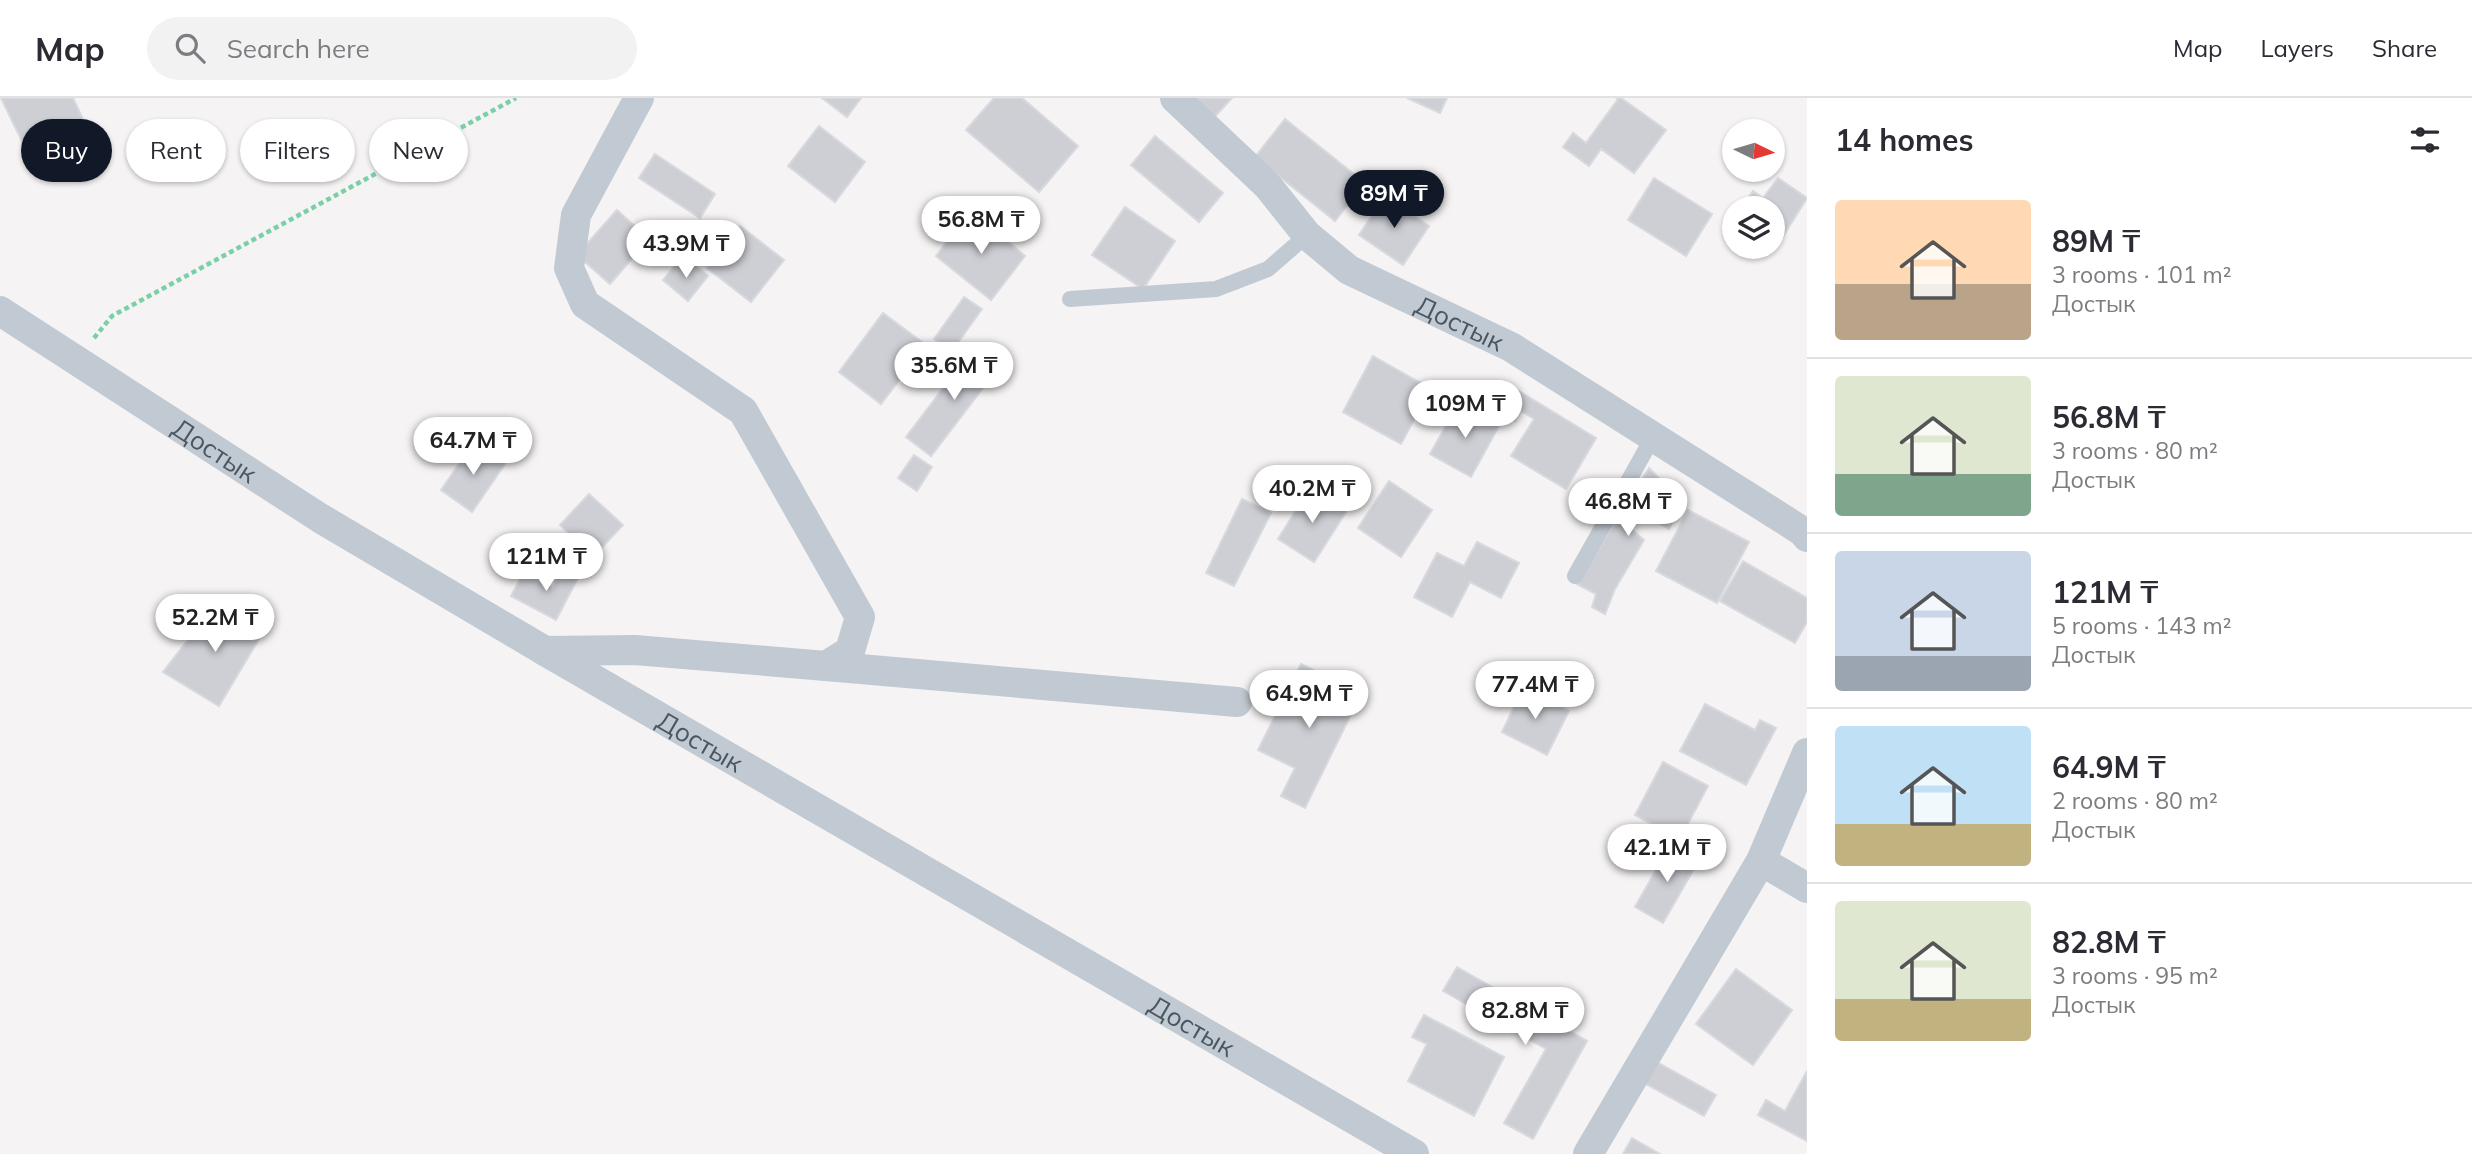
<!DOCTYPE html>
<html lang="en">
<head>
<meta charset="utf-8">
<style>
	:root { --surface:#fff; --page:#f2f2f3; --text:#2b2b33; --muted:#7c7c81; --line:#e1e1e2; --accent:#111827 }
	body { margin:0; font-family:Mulish,sans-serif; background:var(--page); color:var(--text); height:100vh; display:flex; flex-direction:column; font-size:26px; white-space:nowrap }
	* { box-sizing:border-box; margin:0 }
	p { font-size:23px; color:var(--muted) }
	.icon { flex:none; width:38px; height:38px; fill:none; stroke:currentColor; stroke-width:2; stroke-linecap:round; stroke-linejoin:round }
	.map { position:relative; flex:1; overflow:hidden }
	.panel { display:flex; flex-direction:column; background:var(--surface); width:665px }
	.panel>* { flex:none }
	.banner { position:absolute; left:21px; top:21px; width:665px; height:63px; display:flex; gap:14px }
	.needle { width:46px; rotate:95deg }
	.buttons { position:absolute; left:1722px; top:21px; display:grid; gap:14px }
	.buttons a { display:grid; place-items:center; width:63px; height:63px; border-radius:50%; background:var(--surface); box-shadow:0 2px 5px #0004; font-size:35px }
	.price { position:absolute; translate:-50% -60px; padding:0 16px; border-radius:24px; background:#fff; color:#222; font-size:23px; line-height:46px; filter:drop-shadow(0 2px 4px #0008) }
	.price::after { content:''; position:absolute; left:50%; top:42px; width:21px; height:16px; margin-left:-10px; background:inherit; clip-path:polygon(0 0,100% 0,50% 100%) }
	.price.active { background:var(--accent); color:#fff }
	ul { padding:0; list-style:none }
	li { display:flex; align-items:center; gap:21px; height:175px; padding:0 28px }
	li+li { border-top:2px solid var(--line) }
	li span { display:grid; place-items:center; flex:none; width:196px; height:140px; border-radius:7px; color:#555 }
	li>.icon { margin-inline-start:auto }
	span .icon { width:84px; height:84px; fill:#fffc; stroke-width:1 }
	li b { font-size:30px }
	h2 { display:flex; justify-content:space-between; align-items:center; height:84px; padding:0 28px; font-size:30px }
	.pill { padding:0 24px; border-radius:32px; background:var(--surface); box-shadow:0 2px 5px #0004; font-size:24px; line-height:63px }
	.pill.active { background:var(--accent); color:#fff }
	header { display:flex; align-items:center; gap:42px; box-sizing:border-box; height:98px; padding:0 35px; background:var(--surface); border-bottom:2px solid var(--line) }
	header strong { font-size:33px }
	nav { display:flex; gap:38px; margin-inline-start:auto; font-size:24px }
	.search { width:490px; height:63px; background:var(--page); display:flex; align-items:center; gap:18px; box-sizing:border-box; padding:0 24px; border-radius:38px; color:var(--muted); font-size:26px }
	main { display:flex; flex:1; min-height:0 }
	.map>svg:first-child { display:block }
</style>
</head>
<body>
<header>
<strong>Map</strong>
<div class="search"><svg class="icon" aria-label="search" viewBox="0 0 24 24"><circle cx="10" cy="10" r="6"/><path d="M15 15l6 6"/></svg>Search here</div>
<nav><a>Map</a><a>Layers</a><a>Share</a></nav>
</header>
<main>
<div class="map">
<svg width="1807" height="1056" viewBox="0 0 1807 1056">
	<rect width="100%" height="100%" fill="#f5f3f3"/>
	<path fill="#cdcfd5" stroke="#d7d9de" stroke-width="2" d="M1,0H73L89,34L31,62Z
		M822,0H861L847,19Z
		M994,0H1022L1078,48L1039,94L966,32Z
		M1177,0H1232L1207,27Z
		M1407,0H1447L1440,15Z
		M1616,0H1621L1666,32L1634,75L1601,51L1589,68L1563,49L1573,35L1586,45L1618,1Z
		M1285,21L1365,85L1335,123L1255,59Z
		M819,28L865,64L835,104L788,68Z
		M1155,38L1223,95L1199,124L1131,67Z
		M655,56L715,96L700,120L639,80Z
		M1654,80L1712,116L1686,158L1628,122Z
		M1778,80L1807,100L1782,140L1773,133V110H1741L1753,93L1763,100Z
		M1385,98L1429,128L1403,167L1359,137Z
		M1125,109L1175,143L1143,191L1092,157Z
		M617,112L649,141L610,186L577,157Z
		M971,113L1025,158L991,202L936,158Z
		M740,128L784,162L751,204L707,170Z
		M691,164L708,178L688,203L663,182L677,165L685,171Z
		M964,199L982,211L952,253L934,241Z
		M883,215L926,247L881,306L839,274Z
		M982,248L1003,264L931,358L906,339L954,276L962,282L970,271L966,269Z
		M1373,258L1431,291L1401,346L1343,314Z
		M1504,284L1596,340L1566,391L1511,358L1534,321L1521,313L1515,323L1490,308Z
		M1458,306L1499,328L1471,379L1430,356Z
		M474,344L505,366L472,414L441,392Z
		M914,357L932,369L917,393L898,380Z
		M1649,370L1682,404L1669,431L1642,415L1630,430L1644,442L1615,491L1605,516L1592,509L1596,496L1577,486Z
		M1389,383L1432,412L1401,459L1358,430Z
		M1310,390L1346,414L1314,464L1278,441Z
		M589,396L623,427L593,459L560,427Z
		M1242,401L1271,415L1234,488L1206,475Z
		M1688,412L1749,444L1717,505L1656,473Z
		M1477,444L1519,465L1501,500L1470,484L1452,519L1414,499L1437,455L1464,468Z
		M1743,463L1807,500V524L1795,545L1720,503Z
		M563,470L579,478L556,522L511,498L523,475L553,490Z
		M215,507L265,531L219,608L163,574Z
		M1301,566L1361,596L1305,710L1281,698L1295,670L1258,652Z
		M1523,590L1569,613L1547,657L1502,634Z
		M1705,606L1755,632L1760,622L1776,630L1746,687L1680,653Z
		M1663,664L1708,688L1680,741L1635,717Z
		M1671,746L1699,762L1663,825L1635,809Z
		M1457,869L1587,943L1533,1041L1504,1025L1546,951L1443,893Z
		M1736,871L1792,912L1753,967L1696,926Z
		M1424,917L1504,959L1474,1018L1408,983L1427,946L1412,939Z
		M1646,958L1716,997L1704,1018L1635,980Z
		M1807,973V1043L1758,1017L1766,1002L1785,1013Z
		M1632,1040L1660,1056H1623Z"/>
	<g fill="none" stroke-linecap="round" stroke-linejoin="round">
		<path stroke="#7ad0a6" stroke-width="4.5" stroke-dasharray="5 3.5" stroke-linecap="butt" d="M94,240L112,218L516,0"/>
		<path stroke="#c1cad2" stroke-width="16" d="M1070,201L1216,191L1268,171L1307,137
			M1575,478L1653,339"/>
		<g stroke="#c1cad2" stroke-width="30">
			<path id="s1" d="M1175,0L1267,87L1307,137L1349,172L1511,249L1802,433L1807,439"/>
			<path id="s2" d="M0,213L320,420L545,553L1414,1056"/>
			<path d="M545,553L635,552L826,568L850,553L860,519L743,313L585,206L569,170L576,117L639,0"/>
			<path d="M826,568L1237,604"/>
			<path d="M1761,763L1807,790"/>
			<path d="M1588,1056L1761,763L1807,655"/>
		</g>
	</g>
	<g text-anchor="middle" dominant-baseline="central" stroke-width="5" stroke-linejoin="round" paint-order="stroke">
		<g font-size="26" fill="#4a5661" stroke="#fff">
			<text stroke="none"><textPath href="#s1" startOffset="368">Достык</textPath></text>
			<text stroke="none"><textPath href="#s2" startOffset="256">Достык</textPath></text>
			<text stroke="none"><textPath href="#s2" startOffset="822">Достык</textPath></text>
			<text stroke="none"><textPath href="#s2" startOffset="1390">Достык</textPath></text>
		</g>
	</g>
</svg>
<div class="buttons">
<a><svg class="needle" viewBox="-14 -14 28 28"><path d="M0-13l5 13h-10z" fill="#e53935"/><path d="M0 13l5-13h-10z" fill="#7c7c81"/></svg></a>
<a><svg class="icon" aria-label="layers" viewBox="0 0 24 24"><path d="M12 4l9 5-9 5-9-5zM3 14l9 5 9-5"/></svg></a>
</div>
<b class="price active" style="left:1394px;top:132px">89M ₸</b>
<b class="price" style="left:981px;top:158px">56.8M ₸</b>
<b class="price" style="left:686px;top:182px">43.9M ₸</b>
<b class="price" style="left:954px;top:304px">35.6M ₸</b>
<b class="price" style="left:1465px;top:342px">109M ₸</b>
<b class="price" style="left:473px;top:379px">64.7M ₸</b>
<b class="price" style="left:1312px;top:427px">40.2M ₸</b>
<b class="price" style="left:1628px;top:440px">46.8M ₸</b>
<b class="price" style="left:546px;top:495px">121M ₸</b>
<b class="price" style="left:215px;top:556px">52.2M ₸</b>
<b class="price" style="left:1535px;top:623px">77.4M ₸</b>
<b class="price" style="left:1309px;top:632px">64.9M ₸</b>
<b class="price" style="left:1667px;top:786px">42.1M ₸</b>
<b class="price" style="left:1525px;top:949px">82.8M ₸</b>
<div class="banner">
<a class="pill active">Buy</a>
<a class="pill">Rent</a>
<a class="pill">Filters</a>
<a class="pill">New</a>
</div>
</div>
<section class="panel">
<h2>14 homes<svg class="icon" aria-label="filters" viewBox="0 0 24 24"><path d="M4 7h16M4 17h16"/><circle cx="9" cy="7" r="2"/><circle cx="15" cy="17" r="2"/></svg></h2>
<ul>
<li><span style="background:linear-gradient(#ffd9b3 60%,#b9a48a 0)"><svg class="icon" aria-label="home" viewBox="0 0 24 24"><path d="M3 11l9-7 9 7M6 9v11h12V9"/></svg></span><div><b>89M ₸</b><p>3 rooms · 101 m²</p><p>Достык</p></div></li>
<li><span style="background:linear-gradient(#dfe7d0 70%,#7fa58c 0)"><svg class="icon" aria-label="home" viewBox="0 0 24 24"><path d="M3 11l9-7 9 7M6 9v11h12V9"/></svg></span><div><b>56.8M ₸</b><p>3 rooms · 80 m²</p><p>Достык</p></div></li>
<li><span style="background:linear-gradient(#c9d6e8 75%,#9aa5b1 0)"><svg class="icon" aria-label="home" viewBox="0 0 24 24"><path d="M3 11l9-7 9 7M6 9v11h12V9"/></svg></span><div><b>121M ₸</b><p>5 rooms · 143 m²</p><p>Достык</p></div></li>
<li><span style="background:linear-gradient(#bfe0f5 70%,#c2b280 0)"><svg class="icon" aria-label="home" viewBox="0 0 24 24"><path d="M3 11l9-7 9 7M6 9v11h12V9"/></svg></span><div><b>64.9M ₸</b><p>2 rooms · 80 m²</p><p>Достык</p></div></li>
<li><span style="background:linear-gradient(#dfe7d0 70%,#c2b280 0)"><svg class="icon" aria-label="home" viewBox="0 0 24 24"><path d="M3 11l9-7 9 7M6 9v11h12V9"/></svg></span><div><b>82.8M ₸</b><p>3 rooms · 95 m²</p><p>Достык</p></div></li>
</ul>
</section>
</main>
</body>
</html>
